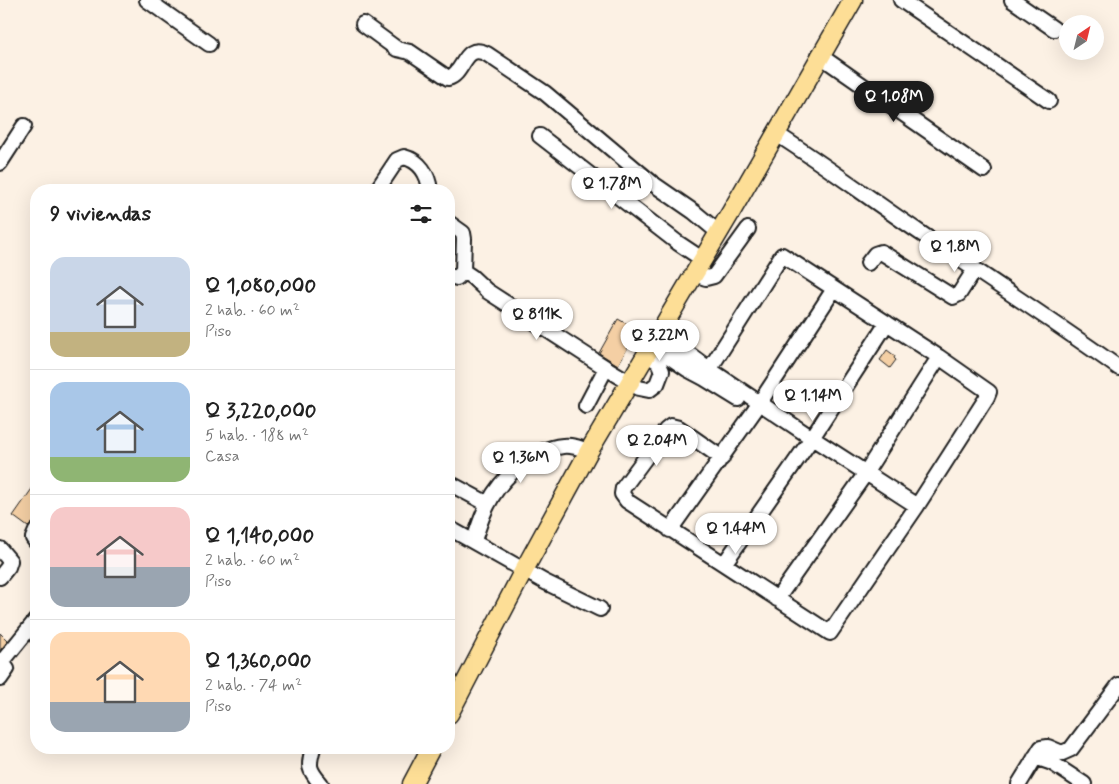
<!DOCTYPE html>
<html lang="es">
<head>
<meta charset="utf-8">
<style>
	:root { --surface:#fff; --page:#f6f6f6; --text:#222; --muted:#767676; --line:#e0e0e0; --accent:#1c1c1c }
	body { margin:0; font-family:Mynerve,sans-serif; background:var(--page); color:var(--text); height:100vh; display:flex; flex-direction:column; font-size:19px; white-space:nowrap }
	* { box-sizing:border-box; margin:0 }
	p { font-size:16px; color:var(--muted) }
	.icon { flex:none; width:28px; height:28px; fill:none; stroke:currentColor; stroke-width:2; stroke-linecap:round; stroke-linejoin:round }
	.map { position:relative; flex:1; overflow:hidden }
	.drawer { position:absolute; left:30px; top:184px; width:425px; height:570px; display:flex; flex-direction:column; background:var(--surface); border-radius:20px; box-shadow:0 5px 20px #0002 }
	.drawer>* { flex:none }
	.needle { width:32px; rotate:35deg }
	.fabs { position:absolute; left:1059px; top:15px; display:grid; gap:10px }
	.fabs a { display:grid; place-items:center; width:45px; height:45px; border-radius:50%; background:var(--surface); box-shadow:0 5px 20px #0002; font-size:25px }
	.price { position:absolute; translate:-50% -42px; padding:0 11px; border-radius:18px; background:#fff; color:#222; font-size:16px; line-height:32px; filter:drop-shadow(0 1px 2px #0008) }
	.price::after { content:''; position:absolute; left:50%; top:30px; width:15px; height:11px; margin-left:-8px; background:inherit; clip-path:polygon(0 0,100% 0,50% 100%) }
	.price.on { background:var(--accent); color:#fff }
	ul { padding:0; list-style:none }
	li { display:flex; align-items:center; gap:15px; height:125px; padding:0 20px }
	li+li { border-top:1px solid var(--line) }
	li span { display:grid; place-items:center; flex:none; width:140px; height:100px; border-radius:15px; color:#555 }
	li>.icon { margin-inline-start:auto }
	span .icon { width:60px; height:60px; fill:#fffc; stroke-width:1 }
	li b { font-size:21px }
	h2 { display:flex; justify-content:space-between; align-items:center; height:60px; padding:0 20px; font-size:21px }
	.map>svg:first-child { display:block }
</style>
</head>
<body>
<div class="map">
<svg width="1119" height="784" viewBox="0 0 1119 784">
	<rect width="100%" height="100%" fill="#fcf1e4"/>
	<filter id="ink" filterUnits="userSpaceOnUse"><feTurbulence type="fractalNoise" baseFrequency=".02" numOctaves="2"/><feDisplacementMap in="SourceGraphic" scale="10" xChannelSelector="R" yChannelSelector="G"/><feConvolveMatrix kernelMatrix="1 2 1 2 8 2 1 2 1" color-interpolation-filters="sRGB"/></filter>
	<g filter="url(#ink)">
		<path fill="#f4cfa4" stroke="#1c1c1c" d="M618,319L638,330L618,365L599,353Z
			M887,350L895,356L894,358L896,360L890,368L880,360Z
			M36,483V520L28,527L13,516Z
			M0,633L8,641L0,651Z"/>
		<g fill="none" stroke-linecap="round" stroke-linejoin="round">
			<g stroke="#1c1c1c" stroke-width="18">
				<path id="minor" d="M147,0L209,44
					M901,0L1049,101
					M1012,0L1054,29
					M363,24L397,49L410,52L448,78C465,74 463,42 487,54L545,93L652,183L694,212L718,232
					M819,55L984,170
					M775,133C824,164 870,199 919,232C986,277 1053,321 1119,368
					M540,136L678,243L702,259
					M0,163L24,126
					M377,190L397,160L404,157C420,161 428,174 430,190
					M449,223L463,233L464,239L463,271L457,278L449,276
					M868,263L875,254L881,252L953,297L959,294L975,269
					M463,271L472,277L487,291L606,368L639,388L649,390L657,384L662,371L658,362L646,354
					M694,274L706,278L714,276L748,229
					M659,332L709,369L812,438L917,506
					M651,344L687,369L704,378L738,399
					M704,378L782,255L939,357L989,392L987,397L917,506L830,633L627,501L622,494L623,488L666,430L671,426L679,428L722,458
					M586,406L606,368
					M449,483L488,504
					M449,528L545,582L600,609
					M670,530L755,410L834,289
					M36,531L33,538L36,542
					M474,540C478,529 482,515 488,504C501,478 532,449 563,446C572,445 580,448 589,451
					M0,549L10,561L8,567L0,577
					M724,564L812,438L887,323
					M777,599L861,480L939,357
					M0,660L7,669L0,679
					M2,662L36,620
					M313,748C308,766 308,769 321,784
					M1035,757L1052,763L1084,784
					M1019,784L1041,748L1048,747L1062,753L1071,749L1119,685"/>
			</g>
			<g stroke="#1c1c1c" stroke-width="21">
				<path id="major" d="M449,714L524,570L589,451L731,212L853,0
					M412,784L431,748"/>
			</g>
			<use href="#minor" stroke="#fff" stroke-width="14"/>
			<use href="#major" stroke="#fdde96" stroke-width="18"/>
		</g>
	</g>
</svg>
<div class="fabs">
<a><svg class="needle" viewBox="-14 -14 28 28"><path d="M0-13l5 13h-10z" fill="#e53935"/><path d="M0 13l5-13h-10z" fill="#767676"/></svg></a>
</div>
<b class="price on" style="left:894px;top:123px">Q 1.08M</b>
<b class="price" style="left:612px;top:210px">Q 1.78M</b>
<b class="price" style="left:955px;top:273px">Q 1.8M</b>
<b class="price" style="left:537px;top:341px">Q 811K</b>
<b class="price" style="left:660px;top:362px">Q 3.22M</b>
<b class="price" style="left:813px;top:422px">Q 1.14M</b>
<b class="price" style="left:657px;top:467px">Q 2.04M</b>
<b class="price" style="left:521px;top:484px">Q 1.36M</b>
<b class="price" style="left:736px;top:555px">Q 1.44M</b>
<section class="drawer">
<h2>9 viviendas<svg class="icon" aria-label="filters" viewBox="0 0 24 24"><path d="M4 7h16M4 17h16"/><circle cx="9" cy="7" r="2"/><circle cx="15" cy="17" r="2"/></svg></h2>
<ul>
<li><span style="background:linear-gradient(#c9d6e8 75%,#c2b280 0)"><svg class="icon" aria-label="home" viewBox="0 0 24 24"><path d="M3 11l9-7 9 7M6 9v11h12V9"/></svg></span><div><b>Q 1,080,000</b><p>2 hab. · 60 m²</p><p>Piso</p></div></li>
<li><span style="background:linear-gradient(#a9c7e8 75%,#8fb573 0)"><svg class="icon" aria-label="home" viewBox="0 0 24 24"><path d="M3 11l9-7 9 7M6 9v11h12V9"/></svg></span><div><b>Q 3,220,000</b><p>5 hab. · 188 m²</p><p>Casa</p></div></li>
<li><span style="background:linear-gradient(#f6c9c9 60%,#9aa5b1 0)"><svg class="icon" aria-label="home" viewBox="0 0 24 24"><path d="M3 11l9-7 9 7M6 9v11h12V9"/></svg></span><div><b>Q 1,140,000</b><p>2 hab. · 60 m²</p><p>Piso</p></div></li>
<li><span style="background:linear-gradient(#ffd9b3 70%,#9aa5b1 0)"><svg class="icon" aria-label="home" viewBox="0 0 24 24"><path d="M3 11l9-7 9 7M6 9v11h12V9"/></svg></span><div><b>Q 1,360,000</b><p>2 hab. · 74 m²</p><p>Piso</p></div></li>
</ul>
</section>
</div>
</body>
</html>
